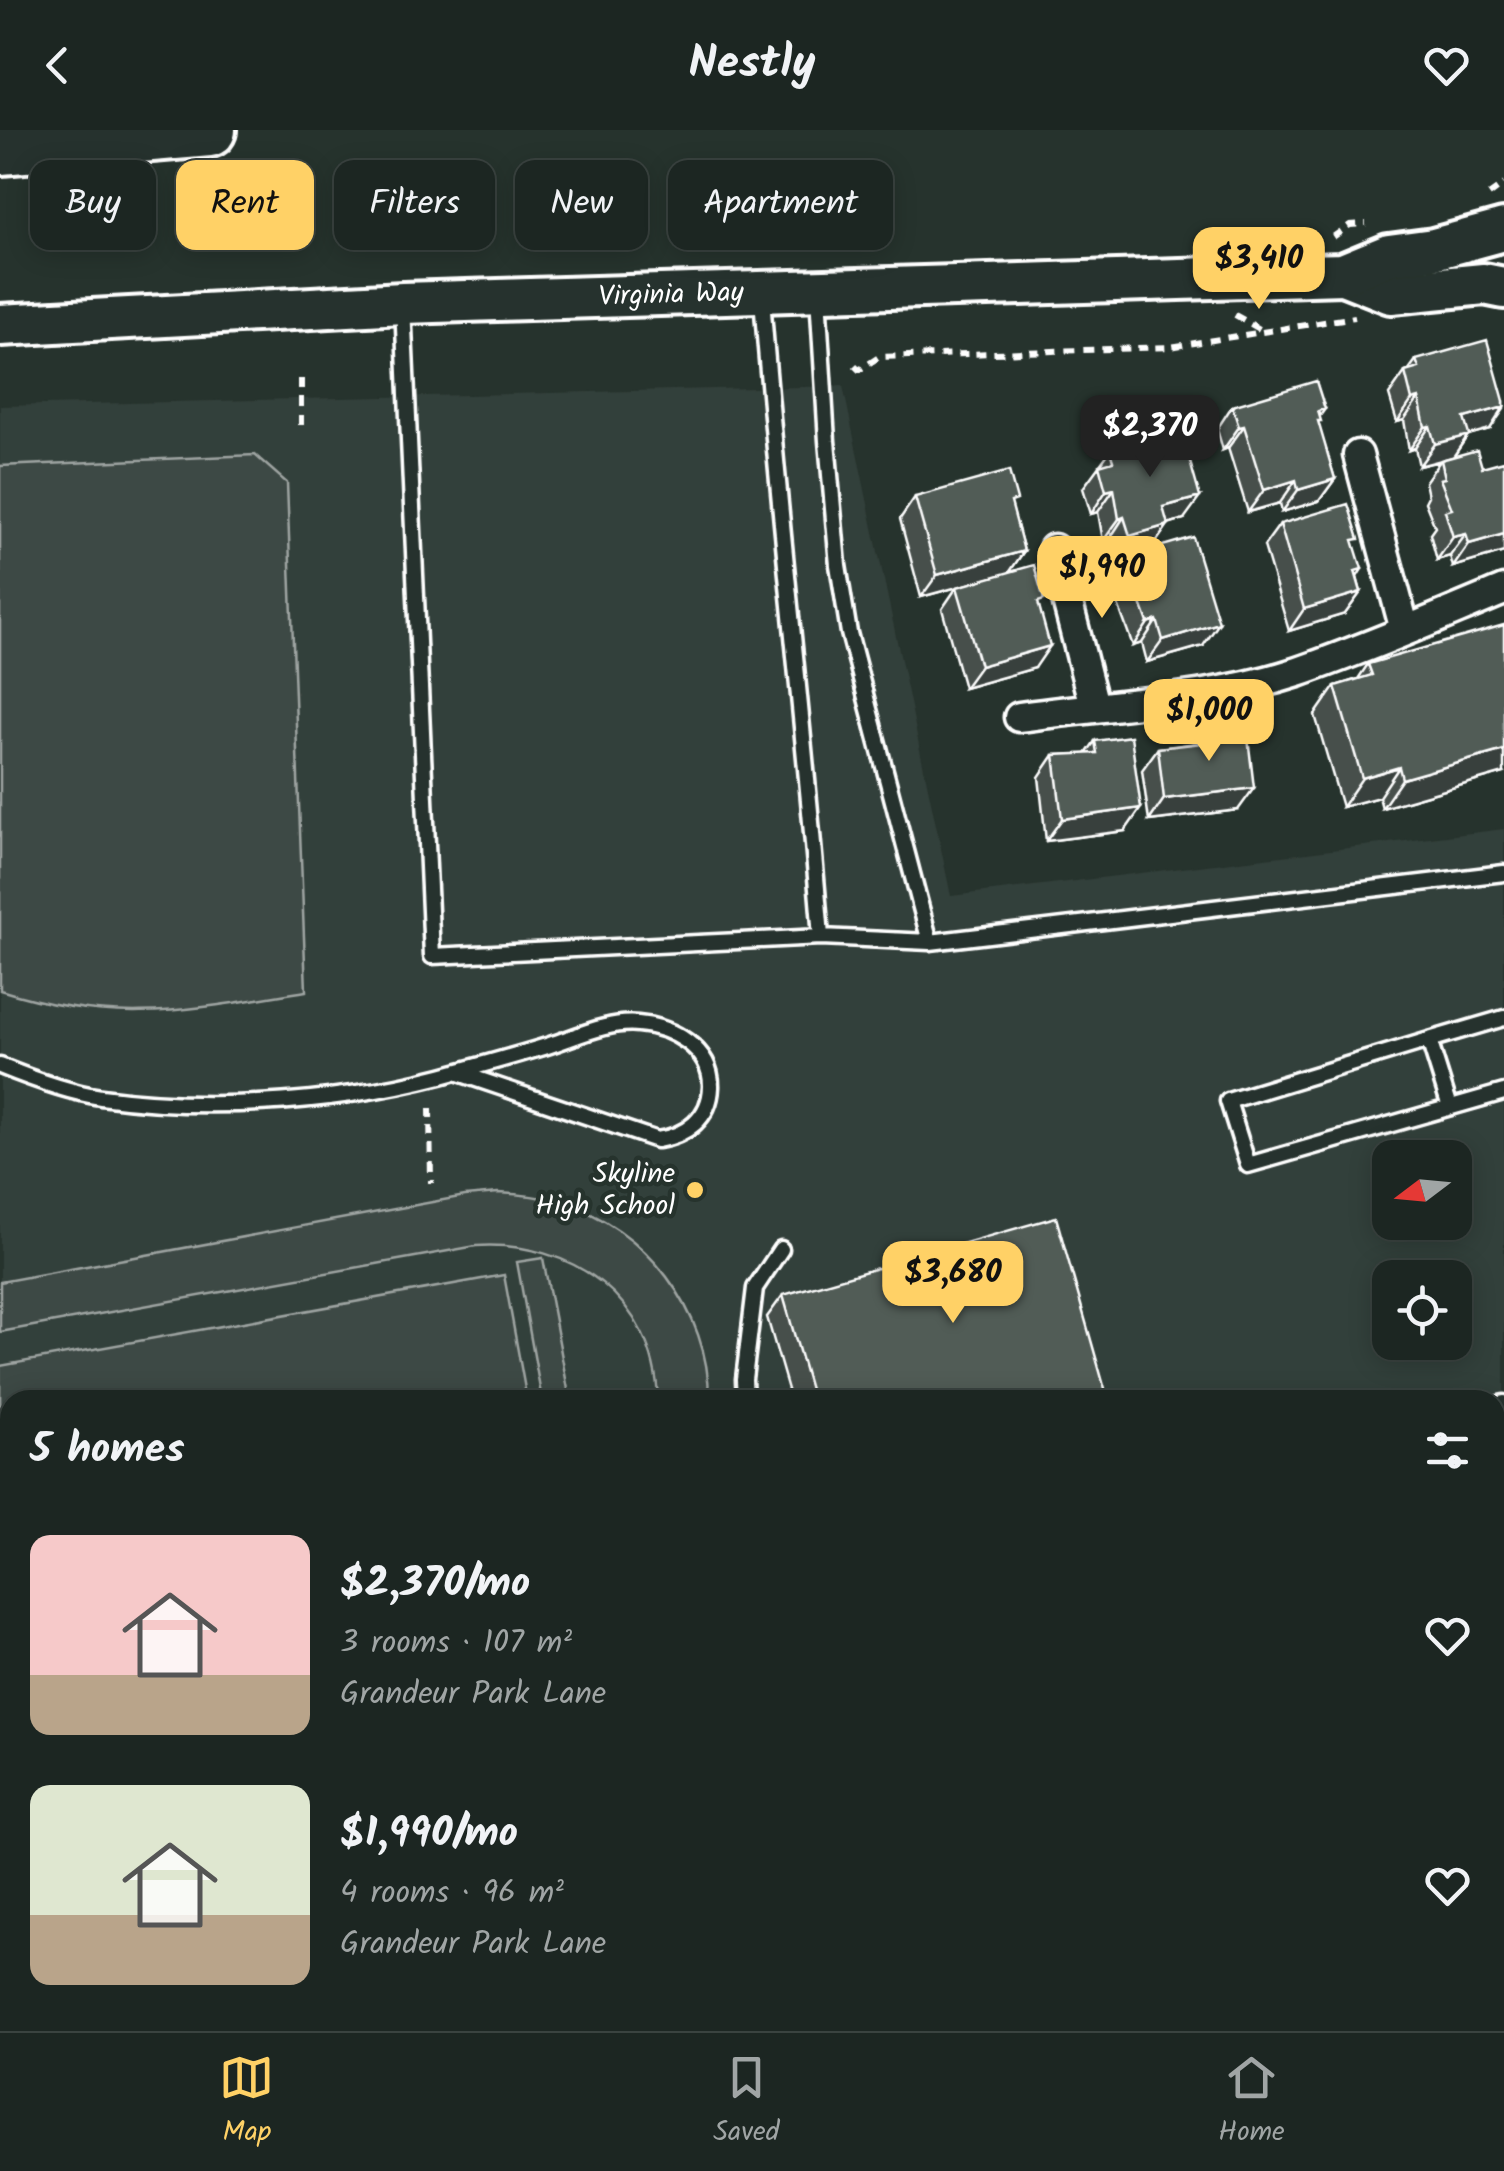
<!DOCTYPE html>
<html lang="en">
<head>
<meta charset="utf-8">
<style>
	:root { --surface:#1c2622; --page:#252e2a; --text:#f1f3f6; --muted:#a0a5a5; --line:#3a4340; --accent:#ffd166 }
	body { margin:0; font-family:Kalam,sans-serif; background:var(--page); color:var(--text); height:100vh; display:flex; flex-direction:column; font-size:38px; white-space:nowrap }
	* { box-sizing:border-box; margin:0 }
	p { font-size:32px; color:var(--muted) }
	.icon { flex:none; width:55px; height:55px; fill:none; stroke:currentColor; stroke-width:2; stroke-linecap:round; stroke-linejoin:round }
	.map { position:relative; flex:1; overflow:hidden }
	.sheet { position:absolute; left:0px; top:1260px; width:1505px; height:642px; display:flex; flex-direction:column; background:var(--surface); border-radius:30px 30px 0 0; box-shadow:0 5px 25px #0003,0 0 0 2px var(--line) }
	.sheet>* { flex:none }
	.guide { position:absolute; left:30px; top:30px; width:1000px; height:90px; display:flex; gap:20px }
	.needle { width:65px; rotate:254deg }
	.tools { position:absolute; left:1372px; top:1010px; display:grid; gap:20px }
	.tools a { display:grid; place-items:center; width:100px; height:100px; border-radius:20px; background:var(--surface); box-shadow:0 5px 25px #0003,0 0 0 2px var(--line); font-size:50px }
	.price { position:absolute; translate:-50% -85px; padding:0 22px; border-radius:20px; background:var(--accent); color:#111; font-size:32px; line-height:65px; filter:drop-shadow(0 2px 5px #0008) }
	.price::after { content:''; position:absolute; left:50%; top:60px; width:30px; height:22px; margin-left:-15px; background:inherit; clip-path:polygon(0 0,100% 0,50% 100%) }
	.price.active { background:#222; color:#fff }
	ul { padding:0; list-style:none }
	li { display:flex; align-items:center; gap:30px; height:250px; padding:0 30px }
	li span { display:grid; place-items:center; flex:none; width:280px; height:200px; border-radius:20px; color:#555 }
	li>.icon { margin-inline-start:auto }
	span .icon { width:120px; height:120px; fill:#fffc; stroke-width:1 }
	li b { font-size:42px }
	h2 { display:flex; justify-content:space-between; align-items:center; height:120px; padding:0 30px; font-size:42px }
	.chip { padding:0 35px; border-radius:20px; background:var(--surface); box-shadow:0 5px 25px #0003,0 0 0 2px var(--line); font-size:35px; line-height:90px }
	.chip.active { background:var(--accent); color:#111 }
	header { display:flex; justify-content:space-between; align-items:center; height:130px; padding:0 30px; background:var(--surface); font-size:45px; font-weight:600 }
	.dock { display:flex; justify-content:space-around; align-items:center; height:140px; border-top:2px solid var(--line); background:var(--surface); font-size:28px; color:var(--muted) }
	.dock a { display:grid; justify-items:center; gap:5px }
	.dock .active { color:var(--accent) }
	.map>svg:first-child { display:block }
</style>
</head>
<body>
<header><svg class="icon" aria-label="back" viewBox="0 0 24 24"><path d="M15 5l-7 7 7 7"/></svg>Nestly<svg class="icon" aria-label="heart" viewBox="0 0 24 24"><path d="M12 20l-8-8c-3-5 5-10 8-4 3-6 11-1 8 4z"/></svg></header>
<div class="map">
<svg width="1504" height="1901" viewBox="0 0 1504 1901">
	<rect width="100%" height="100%" fill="#26332d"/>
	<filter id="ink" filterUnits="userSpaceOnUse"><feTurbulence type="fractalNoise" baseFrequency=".01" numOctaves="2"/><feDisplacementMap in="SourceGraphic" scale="20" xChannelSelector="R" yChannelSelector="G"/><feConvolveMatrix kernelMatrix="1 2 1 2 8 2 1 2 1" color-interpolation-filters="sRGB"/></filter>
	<g filter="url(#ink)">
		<path fill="#333f3a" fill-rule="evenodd" d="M843,256L951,766L1504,699V1901H0V276ZM1390,1028H1455V1092H1390ZM1390,1148H1455V1212H1390ZM10,1270H1495V1892H10Z"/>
		<path fill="#3e4944" stroke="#9ea4a2" stroke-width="2.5" d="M255,325L287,353L306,861C188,880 117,897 0,860V336Z
			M498,1063C519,1064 539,1066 560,1072C645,1096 710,1181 709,1270H658C655,1169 572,1110 476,1116L0,1202V1152L465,1066Z
			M543,1128L570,1270H542L517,1132Z
			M504,1145L527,1270H10V1490L1,1492L0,1236Z
			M10,1708V1892L293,1893L262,1901H0V1710Z"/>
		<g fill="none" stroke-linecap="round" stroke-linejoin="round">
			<g stroke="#fff" stroke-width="21">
				<path id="lane" d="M818,165L827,311L838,435L849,503L930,812
					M762,168C778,381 804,593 821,807
					M403,175L432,826L821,807L930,812L1504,743
					M1429,910L1504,888
					M0,936C32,949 67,962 101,967C216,983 352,972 463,940C492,932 521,924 550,915C578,906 609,891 638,894C672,897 712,918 711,957C710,988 686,1006 657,1010L456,942
					M1450,977L1429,910L1228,971L1248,1035L1504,962
					M745,1270L744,1249L755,1158L781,1119
					M1495,1275L1504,1273
					M1495,1354L1504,1351
					M0,1648L10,1646"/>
			</g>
			<g stroke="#fff" stroke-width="35">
				<path id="street" d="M1358,325L1405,500
					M1054,419L1094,576
					M1019,587C1111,574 1209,571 1298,542C1368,518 1436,488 1504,460"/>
			</g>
			<g stroke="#fff" stroke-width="48">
				<g id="secondary">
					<path d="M1343,144L1391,163L1484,154L1504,158"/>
					<path id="s1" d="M0,195L403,173L1343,144L1389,125L1434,119L1504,100"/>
				</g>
			</g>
			<g stroke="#fff" stroke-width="60">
				<path id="highway" d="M0,18L209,0"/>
			</g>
			<path stroke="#fff" stroke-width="6" stroke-dasharray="10 8" stroke-linecap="butt" d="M1489,65L1504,54
				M1333,107L1350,95L1366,94
				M1235,185L1263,201
				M855,236L859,240L879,227L1170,217L1355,187
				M301,295V241
				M430,978L431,1053"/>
			<use href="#lane" stroke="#26332d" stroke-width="14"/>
			<use href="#street" stroke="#26332d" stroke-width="28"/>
			<use href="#secondary" stroke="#26332d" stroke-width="40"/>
			<use href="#highway" stroke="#26332d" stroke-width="52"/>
		</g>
		<path fill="#464f4b" stroke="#fff" stroke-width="2.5" d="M1416,230L1504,271V279L1490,299L1468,305L1454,326L1504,422L1453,437L1450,426L1437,430L1430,404L1435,397L1425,372L1428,366L1425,352L1440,331L1419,336L1415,318L1409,320L1404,290L1397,292L1389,265L1405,242L1408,241Z
			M1232,276L1325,279L1320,286L1318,294L1335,349L1319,371L1282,382L1280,373L1248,382L1228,318L1223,320L1217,299Z
			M1110,321L1184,389L1168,394L1152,418L1114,429L1109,410L1103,411L1098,382L1091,384L1083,358Z
			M915,367L1012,378L1024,421L1009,442L1039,477L1035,538L964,558L942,479L957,457L921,467L900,389Z
			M1280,394L1362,439L1357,447L1361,462L1345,484L1289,501L1264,416Z
			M1125,427L1203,516L1147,532L1142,513L1133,516L1109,450Z
			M1368,534L1504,643L1382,678L1379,667L1342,677L1315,585L1335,556L1358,549Z
			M1210,595L1238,680L1149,691L1142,640L1158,618L1197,613Z
			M1095,611L1125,701L1046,711L1039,647L1054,625L1086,624Z
			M783,1165L1108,1270H791L767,1187Z
			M441,1892H1355L1354,1901H443Z"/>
		<path fill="#39403d" stroke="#fff" stroke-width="2.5" d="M1419,268L1404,290L1397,292L1412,270Z
			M1504,277L1490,299L1468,305L1453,327L1419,336L1435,314L1464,288Z
			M1244,296L1228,318L1223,320L1239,297Z
			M1430,296L1415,318L1409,320L1425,297Z
			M1335,349L1319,371L1282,382L1298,360Z
			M1296,350L1280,373L1248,382L1264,360Z
			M1114,359L1098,382L1091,384L1106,361Z
			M1200,367L1184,389L1147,400L1163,377Z
			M1124,387L1109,410L1103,411L1119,389Z
			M1168,395L1152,418L1114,429L1130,406Z
			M1466,404L1450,426L1437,430L1453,407Z
			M1504,404V422L1453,437L1469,414Z
			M1024,421L1009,443L921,467L937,445Z
			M1361,462L1345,484L1289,501L1304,479Z
			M1157,490L1142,513L1133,516L1148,493Z
			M1219,493L1203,516L1147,532L1163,510Z
			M1050,516L1035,538L964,558L980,536Z
			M1504,620V643L1382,678L1402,649Z
			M1399,637L1379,667L1342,677L1362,648Z
			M1254,658L1238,680L1149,691L1164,669Z
			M1141,678L1125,701L1046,711L1062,689Z
			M1504,1817V1835L1495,1837V1819Z"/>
		<path fill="#515c57" stroke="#fff" stroke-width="2.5" d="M1487,210L1504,271V277L1464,288L1469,305L1435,314L1430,296L1425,297L1419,268L1412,270L1405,242L1419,238L1416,230Z
			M1316,251L1325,279L1318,281L1321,291H1318L1335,349L1298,360L1296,350L1264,360L1244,296L1239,297L1232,276Z
			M1181,300L1200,367L1163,377L1168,395L1130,406L1124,387L1119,389L1114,359L1106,361L1099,335L1113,331L1110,321Z
			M1477,320L1482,337L1504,331V404L1469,414L1466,404L1453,407L1445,381L1452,379L1440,349L1445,348L1441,330Z
			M1009,341L1017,370L1011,372L1024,421L937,445L915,367Z
			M1348,374L1359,409L1353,410L1362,439L1355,441L1361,462L1304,479L1280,394Z
			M1193,407L1219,493L1163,510L1157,490L1148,493L1125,427Z
			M1034,435L1044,470L1038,472L1050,516L980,536L957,457Z
			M1504,495V620L1402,649L1399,637L1362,648L1335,556L1372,545L1368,534Z
			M1246,591L1254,658L1164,669L1158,618L1212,612L1210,595Z
			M1131,606L1141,678L1062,689L1054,625L1097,623L1095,611Z
			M1056,1087L1108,1270H813L783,1165Z
			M1504,1417V1817L1495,1819V1419Z
			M463,1892H1355L1357,1898L1345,1901H465Z"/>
	</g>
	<circle fill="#ffd166" stroke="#26332d" stroke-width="4" cx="695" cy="1060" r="10"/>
	<g text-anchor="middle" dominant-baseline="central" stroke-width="9" stroke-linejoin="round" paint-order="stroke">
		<g font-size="28" fill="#fff" stroke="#26332d">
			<text stroke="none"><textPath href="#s1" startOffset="672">Virginia Way</textPath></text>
		</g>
		<g font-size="28" fill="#fff" stroke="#26332d" text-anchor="end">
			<text x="675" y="1044">Skyline<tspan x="675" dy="32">High School</tspan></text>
		</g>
	</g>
</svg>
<div class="tools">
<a><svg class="needle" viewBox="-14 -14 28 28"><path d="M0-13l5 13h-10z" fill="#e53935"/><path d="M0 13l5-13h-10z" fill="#a0a5a5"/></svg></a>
<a><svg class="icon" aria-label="locate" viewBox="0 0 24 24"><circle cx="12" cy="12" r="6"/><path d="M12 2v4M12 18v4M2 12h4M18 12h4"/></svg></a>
</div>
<b class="price" style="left:1259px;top:182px">$3,410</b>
<b class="price active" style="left:1150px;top:350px">$2,370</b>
<b class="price" style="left:1102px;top:491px">$1,990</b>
<b class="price" style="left:1209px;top:634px">$1,000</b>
<b class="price" style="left:953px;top:1196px">$3,680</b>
<div class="guide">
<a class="chip">Buy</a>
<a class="chip active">Rent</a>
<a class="chip">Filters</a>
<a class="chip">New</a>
<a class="chip">Apartment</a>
</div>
<section class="sheet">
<h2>5 homes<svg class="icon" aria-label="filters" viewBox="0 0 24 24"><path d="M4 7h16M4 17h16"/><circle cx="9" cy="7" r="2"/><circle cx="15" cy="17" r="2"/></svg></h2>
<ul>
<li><span style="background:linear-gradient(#f6c9c9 70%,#b9a48a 0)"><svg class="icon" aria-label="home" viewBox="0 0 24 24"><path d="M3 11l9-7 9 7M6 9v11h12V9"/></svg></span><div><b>$2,370/mo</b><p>3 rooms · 107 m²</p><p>Grandeur Park Lane</p></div><svg class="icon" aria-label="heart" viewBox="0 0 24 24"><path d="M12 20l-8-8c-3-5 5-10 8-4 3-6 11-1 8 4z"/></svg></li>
<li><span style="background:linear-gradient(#dfe7d0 65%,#b9a48a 0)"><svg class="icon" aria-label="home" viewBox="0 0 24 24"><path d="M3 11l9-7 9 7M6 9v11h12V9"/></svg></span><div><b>$1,990/mo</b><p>4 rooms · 96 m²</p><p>Grandeur Park Lane</p></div><svg class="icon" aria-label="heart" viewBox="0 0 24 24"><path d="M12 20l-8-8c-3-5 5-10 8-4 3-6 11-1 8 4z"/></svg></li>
</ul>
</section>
</div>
<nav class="dock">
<a class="active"><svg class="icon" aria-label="map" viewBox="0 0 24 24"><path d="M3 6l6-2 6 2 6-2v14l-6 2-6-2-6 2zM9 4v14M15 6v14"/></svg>Map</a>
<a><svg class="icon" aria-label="saved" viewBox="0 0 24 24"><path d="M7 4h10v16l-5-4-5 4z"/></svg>Saved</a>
<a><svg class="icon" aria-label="home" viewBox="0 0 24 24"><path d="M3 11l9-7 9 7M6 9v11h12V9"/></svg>Home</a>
</nav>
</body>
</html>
